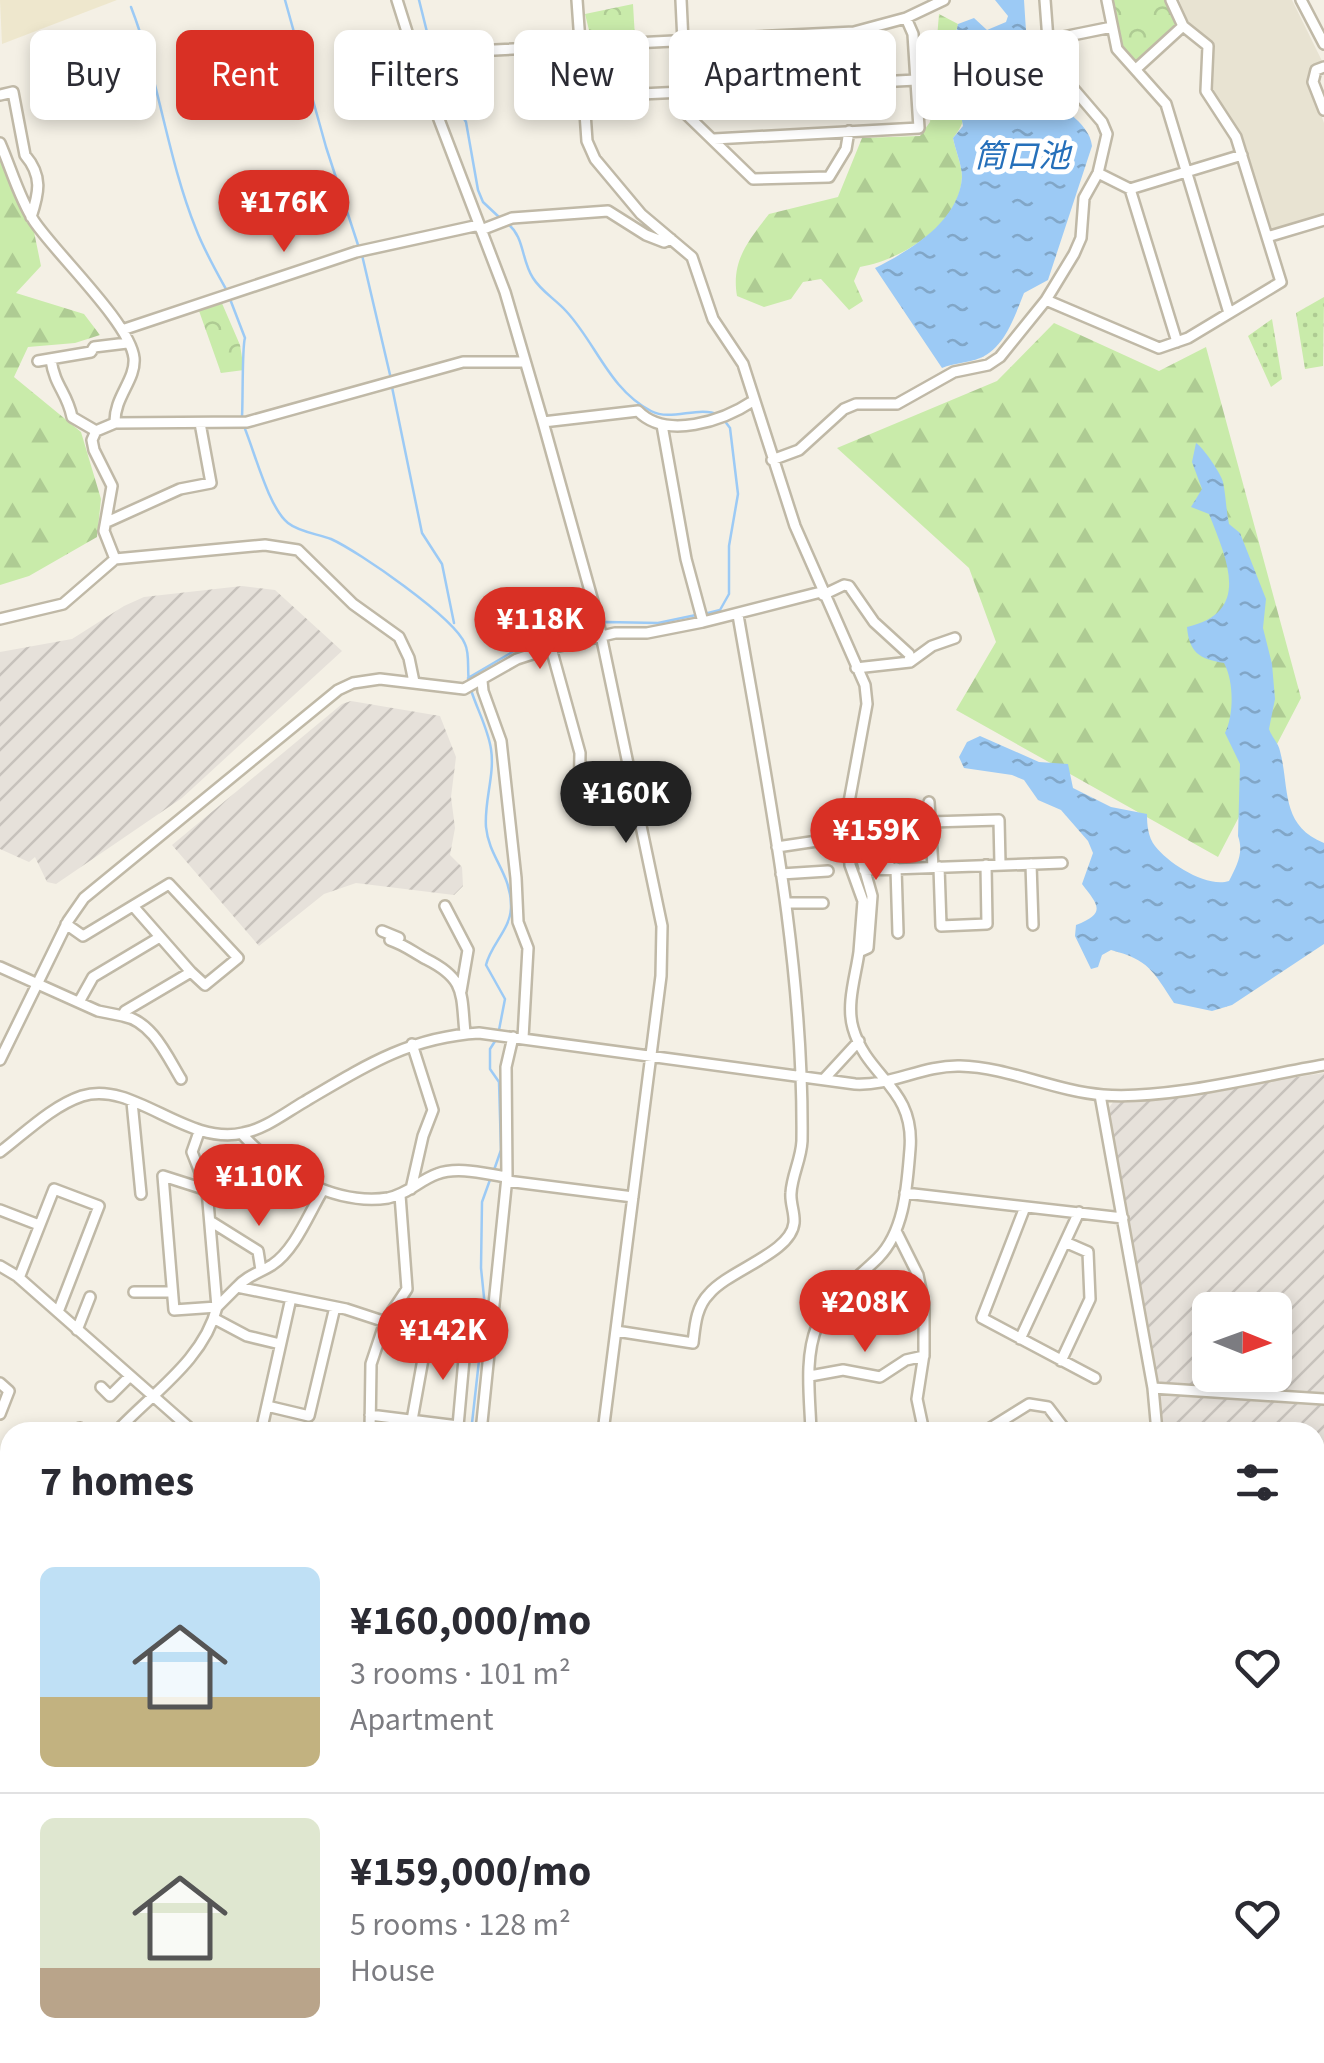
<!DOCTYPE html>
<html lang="en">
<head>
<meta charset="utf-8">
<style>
	:root { --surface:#fff; --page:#f2f2f3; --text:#2b2b33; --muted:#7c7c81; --line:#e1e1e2; --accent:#d93025 }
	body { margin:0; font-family:"Source Sans 3","Noto Sans JP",sans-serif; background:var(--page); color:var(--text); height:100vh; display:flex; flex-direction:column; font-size:38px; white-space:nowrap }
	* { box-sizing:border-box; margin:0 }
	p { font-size:32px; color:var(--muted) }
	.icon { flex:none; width:55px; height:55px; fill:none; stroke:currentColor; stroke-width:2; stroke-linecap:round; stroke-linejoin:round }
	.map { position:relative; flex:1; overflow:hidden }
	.panel { position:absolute; left:0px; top:1422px; width:1325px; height:642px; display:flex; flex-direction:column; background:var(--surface); border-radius:30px 30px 0 0; box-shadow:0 5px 15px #0003 }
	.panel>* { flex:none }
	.banner { position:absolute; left:30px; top:30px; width:1265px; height:90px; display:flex; gap:20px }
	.needle { width:65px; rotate:91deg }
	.controls { position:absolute; left:1192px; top:1292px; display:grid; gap:20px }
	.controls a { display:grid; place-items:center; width:100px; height:100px; border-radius:15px; background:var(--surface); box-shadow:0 5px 15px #0003; font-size:50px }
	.price { position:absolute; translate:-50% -85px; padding:0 22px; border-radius:35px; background:var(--accent); color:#fff; font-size:32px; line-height:65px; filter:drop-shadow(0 2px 5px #0008) }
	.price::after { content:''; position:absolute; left:50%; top:60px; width:30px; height:22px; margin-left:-15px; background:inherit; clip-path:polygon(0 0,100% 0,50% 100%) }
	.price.selected { background:#222; color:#fff }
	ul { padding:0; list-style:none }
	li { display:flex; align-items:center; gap:30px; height:250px; padding:0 40px }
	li+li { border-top:2px solid var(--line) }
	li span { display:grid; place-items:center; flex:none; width:280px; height:200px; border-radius:15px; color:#555 }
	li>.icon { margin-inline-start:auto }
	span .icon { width:120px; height:120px; fill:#fffc; stroke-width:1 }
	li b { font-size:42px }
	h2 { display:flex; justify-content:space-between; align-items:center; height:120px; padding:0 40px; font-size:42px }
	.chip { padding:0 35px; border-radius:15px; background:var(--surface); box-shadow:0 5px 15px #0003; font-size:35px; line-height:90px }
	.chip.selected { background:var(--accent); color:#fff }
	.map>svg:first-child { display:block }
</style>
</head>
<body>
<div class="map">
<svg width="1324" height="2063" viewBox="0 0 1324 2063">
	<defs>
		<pattern id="industrial-furrows" width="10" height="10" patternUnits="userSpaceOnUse" patternTransform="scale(2.5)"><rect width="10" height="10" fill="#e6e1da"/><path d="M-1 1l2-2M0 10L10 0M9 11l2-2" fill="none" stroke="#c7c2bc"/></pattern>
		<pattern id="grass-dots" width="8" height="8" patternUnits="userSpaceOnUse" patternTransform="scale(2.5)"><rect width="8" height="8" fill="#c9ebaa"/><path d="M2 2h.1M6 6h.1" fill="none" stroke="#aecb93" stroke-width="1.8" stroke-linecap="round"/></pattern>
		<pattern id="forest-firs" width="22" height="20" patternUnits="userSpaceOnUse" patternTransform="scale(2.5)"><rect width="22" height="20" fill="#c9ebaa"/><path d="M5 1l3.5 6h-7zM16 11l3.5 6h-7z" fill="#aecb93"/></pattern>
		<pattern id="park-crowns" width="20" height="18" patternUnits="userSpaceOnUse" patternTransform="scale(2.5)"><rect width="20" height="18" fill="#c9ebaa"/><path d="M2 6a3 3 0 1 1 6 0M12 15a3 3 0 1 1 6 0" fill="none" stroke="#aecb93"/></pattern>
		<pattern id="water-ripples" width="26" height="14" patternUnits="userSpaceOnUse" patternTransform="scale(2.5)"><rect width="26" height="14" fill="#9ccaf5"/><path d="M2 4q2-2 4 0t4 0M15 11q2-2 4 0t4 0" fill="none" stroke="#81a6c7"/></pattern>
	</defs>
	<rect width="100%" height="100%" fill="#f4f0e5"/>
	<path fill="#e8e3d2" d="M1179,0H1292L1323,63L1310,71L1308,79L1324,123V215L1271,230L1243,137L1213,93L1214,46L1188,21Z"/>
	<path fill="url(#industrial-furrows)" fill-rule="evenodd" d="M242,586L275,590L342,651L182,798L56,884L47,882L35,857L29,862L0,849V652L72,639L124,606L144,597Z
		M351,701L440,716L456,757L451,797L455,828L450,855L462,867L463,886L454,895L356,883L324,894L259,946L172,845L342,704Z
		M1324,1073V2063H914L915,2055H1315V1432H1161L1155,1374L1107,1110L1114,1101L1154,1098ZM1210,1310H1275V1375H1210Z"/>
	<path fill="#eee7cd" d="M0,0H117L2,44Z"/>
	<path fill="url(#grass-dots)" d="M1324,297L1323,366L1305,369L1296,313Z
		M1272,319L1282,379L1271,387L1248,336Z"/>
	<path fill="url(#forest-firs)" d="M939,14L958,24C954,38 953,52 955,66C961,96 975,111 953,138C955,149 962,165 962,177C960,225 901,260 860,267L854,281L863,301L849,310L821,279L803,282L791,299L764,307L737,296C731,261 748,241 769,214L838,197L862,138L920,136L930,122Z
		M0,147L31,217L41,266L16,293L84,314L100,335L75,343L28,347L14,377L81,432L101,499L97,537L29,576L0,585Z
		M1054,323L1159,371L1206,347L1301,698L1218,857L956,710L996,642L969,568L837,448L997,381Z"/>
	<path fill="url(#park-crowns)" d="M1110,0H1168L1178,26L1135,63L1120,47Z
		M633,4L635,38H591L585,14Z
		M221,301L240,345L244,370L221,373L198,308Z"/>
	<path fill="url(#water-ripples)" d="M995,0H1024C1026,27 1026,61 1041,86C1054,106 1090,121 1092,146L1048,280L1024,293C1015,315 1005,348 980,358C968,363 954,363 942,368L875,268C909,251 959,222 962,177C962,165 955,149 953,138L963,126L961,115L965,108C962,78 950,55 958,24L974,18L987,30L1006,22L1008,16Z
		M1196,443C1203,447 1222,475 1223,482C1226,496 1226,510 1229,524L1240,533L1266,599L1263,628L1272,664L1275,699L1269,729C1272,738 1278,742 1280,751C1290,789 1280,825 1324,843V944L1232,1005L1212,1011L1174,1003C1153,971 1149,960 1111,950L1102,955L1098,967L1091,969L1075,936L1076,925C1107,913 1098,905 1082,884L1093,853L1088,841L1061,810L1038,800L1024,780L1012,775L964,768L959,757L967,742L980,736L1039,762L1068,764L1073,788L1111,807L1147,814C1147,825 1148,837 1155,846C1169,864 1207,888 1229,881C1237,865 1244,853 1238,836L1240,764L1225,733C1234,715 1234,681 1224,663C1199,659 1189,652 1187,627C1252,612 1227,560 1209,514L1191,507L1202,489L1192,462Z"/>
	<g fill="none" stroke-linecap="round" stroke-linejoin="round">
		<path stroke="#9ccaf5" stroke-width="2.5" d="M285,0L326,147L359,248
			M419,0L438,76L466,122L478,190L483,202L500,218
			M131,7C159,79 167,157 196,229C204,250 216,271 227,291
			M507,223C525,237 521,260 533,278C541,291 555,299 566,311C596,343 609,389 651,411C672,422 698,405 719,415
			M362,255L391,379
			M230,299L245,338C242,345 243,403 242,416
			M392,387L422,533L442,564L454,623
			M243,424C254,449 268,507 288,523C299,532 318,534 331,539C358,551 455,618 465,644C470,654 467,670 469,682
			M704,614L720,610L729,594V546L738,494L730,428L724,420
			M468,678L514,651L584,628L606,622L658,623L696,615
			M471,690C477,709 488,729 491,749C495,775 484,801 486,827C489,858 512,874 511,908C510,930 491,944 486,965L505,999L499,1030
			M494,1170L501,1150L499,1082L490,1069V1049L497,1038
			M471,1432L485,1307L481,1268L482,1202L491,1177
			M393,2063L394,2055"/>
		<g stroke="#c0b9a7" stroke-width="14">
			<path id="minor" d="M397,0L414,54L505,292L543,422L597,616L662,926L661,976L603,1432
				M577,0L587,141L595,159L641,214L692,257L713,319L743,364L795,526L865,685L867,704L847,813L855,816L860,853L872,896L868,948L859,952C856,975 846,1004 853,1028C867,1078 915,1087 910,1149C907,1185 905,1231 878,1258C857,1279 830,1296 817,1326C804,1358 810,1398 811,1432
				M681,0L683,42
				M1107,0L1117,49L1166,104L1229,313
				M1301,0L1324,44
				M1048,40L1112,27
				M637,45L641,94L683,92L686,114L753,179L829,177L846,149L849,131
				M414,54L854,32L906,18L944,0
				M1324,67L1316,70L1313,82L1324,110
				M1136,69L1183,26
				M683,92L916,80
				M0,95L13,92L25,155C43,176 39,193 31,217
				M714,139L919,128L913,34L906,18
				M0,143C11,168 19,198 34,221C56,254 130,323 134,358C136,380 114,397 115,423
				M1098,173L1130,189L1242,155
				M1130,189L1177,342
				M481,230L512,218L608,211L646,235L664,242L671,239
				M1267,237L1324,220
				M1046,300L1159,348L1188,338L1281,282L1236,137L1206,91L1208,46L1183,26L1171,0
				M122,330L356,252L479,225
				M51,360C55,387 67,392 72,417L96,431
				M38,361L91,352L94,347L127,343
				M543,422L638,411C666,440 723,421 753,401
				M662,425L686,559L703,622
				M772,460L799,450L844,409L856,404H897L954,372L988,365L1000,357L1046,300L1074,254L1081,238L1084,198L1098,173L1107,134L1102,122L1054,66L1048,40L1045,0
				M107,522L180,489L211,483L200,423
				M115,559L104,531L112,486L94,450L92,440L96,431L115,423L247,422L463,362H525
				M823,595L844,585L849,586L874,622L909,654L910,662L856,668
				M0,619L63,604L115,559L265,545L298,550L353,604L399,637L409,658L414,682
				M551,648L580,753L579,804
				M910,662L932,646L955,638
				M482,681L483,691L501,741L516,878L518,922L528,948L523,1038
				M929,802L933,867
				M847,813L850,865L863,901L859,952
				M930,822L999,820L1000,864
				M889,825V868
				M777,847L824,840
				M1031,864L1033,925
				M939,867L941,926L987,924L986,865
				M896,868L898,933
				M864,870L1062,863
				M781,874L828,871
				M786,903H823
				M133,906L191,972
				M445,906L468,950L461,991
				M382,931L399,938
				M390,940C405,945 413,952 426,959C466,979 461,993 465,1033
				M0,967L98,1011L123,1016L125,1011L191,972L205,985L238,958L169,884L83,936L66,924
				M79,1002L93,977L160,937
				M123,1016C152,1021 167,1056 181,1079
				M0,1060L68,921L84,898L338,690L353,683L380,679L464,689L517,659L551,648L615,633H647L703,622L821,592
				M824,1079L859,1041
				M1100,1095L1153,1388L1324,1399
				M132,1102L141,1194
				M199,1132L192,1152L207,1190L217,1307L237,1287L346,1309L465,1348L458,1426L370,1415
				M242,1134C275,1172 336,1206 388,1198C408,1194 420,1180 437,1174C458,1166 486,1174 507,1177
				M0,1152C25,1133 52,1106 82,1096C134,1080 185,1146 243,1133C265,1129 285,1113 304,1102C363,1067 409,1037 479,1033L855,1084C891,1086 923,1065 960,1066C1008,1067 1054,1091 1103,1095C1167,1100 1259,1076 1324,1065
				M507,1181L633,1197
				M411,1189L423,1136L433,1110L412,1044
				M905,1193L1123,1218
				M1025,1207L982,1318L1095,1378
				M0,1210L39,1225
				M210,1221L258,1251L261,1270
				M896,1231L918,1275L924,1305V1354L917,1399L924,1432
				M0,1266L17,1276L194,1432
				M19,1278L54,1189L99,1206L58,1312
				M237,1287C248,1275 259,1273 272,1265C295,1250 309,1213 323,1190
				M134,1292H172
				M215,1319L247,1336L280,1344
				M77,1330L90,1297
				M616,1331L693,1343C695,1326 696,1307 709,1294C729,1270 791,1253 794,1223C795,1213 790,1203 791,1193C792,1175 801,1160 802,1141C804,964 768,789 738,615
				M1020,1339L1079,1212
				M1061,1361L1090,1299L1088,1252L1065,1242
				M810,1376L843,1370L880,1377L906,1360L924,1356
				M0,1383L9,1391L0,1414
				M101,1387L110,1396L129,1377
				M1153,1388L1157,1432
				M267,1406L309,1416L335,1307
				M412,1420L427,1337
				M71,1432L80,1428L85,1432
				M116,1432C151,1394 204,1360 217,1307L174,1310L163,1176L207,1190
				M261,1432L291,1298
				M370,1432L371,1364L385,1322L407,1289L400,1195
				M481,1432L507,1177L506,1067L513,1037
				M984,1432L1029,1404L1048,1407L1067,1432
				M0,1468L10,1464
				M0,1502L10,1496
				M0,1509L10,1517
				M0,1634L10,1626
				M1,1718L10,1690
				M0,1861H10
				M1315,1901L1324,1902
				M0,2011L10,2012
				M223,2055L274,2063
				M577,2055L579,2063
				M767,2055L771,2063
				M1020,2055L1030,2063
				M408,2063V2055
				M526,2063L527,2055"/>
		</g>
		<use href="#minor" stroke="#fff" stroke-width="9"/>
	</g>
	<g text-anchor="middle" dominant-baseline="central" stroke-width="10" stroke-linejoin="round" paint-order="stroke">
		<g font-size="32" font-style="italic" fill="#2670ba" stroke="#fff">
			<text x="1022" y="157">筒口池</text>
		</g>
	</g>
</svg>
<div class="controls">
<a><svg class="needle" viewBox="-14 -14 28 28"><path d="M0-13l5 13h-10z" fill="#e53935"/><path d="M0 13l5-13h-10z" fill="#7c7c81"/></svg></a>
</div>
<b class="price" style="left:284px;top:255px">¥176K</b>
<b class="price" style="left:540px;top:672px">¥118K</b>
<b class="price selected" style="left:626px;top:846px">¥160K</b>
<b class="price" style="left:876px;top:883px">¥159K</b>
<b class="price" style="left:259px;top:1229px">¥110K</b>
<b class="price" style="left:865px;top:1355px">¥208K</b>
<b class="price" style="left:443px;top:1383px">¥142K</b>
<div class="banner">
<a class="chip">Buy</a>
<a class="chip selected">Rent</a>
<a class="chip">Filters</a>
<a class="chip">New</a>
<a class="chip">Apartment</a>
<a class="chip">House</a>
</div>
<section class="panel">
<h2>7 homes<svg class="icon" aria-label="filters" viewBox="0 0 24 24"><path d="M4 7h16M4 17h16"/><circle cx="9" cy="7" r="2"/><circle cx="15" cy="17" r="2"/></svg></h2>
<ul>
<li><span style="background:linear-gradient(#bfe0f5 65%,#c2b280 0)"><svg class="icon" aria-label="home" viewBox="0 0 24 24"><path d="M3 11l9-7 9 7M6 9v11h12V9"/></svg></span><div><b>¥160,000/mo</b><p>3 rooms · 101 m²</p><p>Apartment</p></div><svg class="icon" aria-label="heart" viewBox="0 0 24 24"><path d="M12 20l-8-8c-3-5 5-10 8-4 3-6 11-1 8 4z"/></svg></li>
<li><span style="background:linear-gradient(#dfe7d0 75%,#b9a48a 0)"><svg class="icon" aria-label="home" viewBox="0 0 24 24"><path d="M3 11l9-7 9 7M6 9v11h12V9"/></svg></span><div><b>¥159,000/mo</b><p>5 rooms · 128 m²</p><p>House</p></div><svg class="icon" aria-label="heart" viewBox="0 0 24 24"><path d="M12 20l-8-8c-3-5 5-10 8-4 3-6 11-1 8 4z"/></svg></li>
</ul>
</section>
</div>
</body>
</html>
